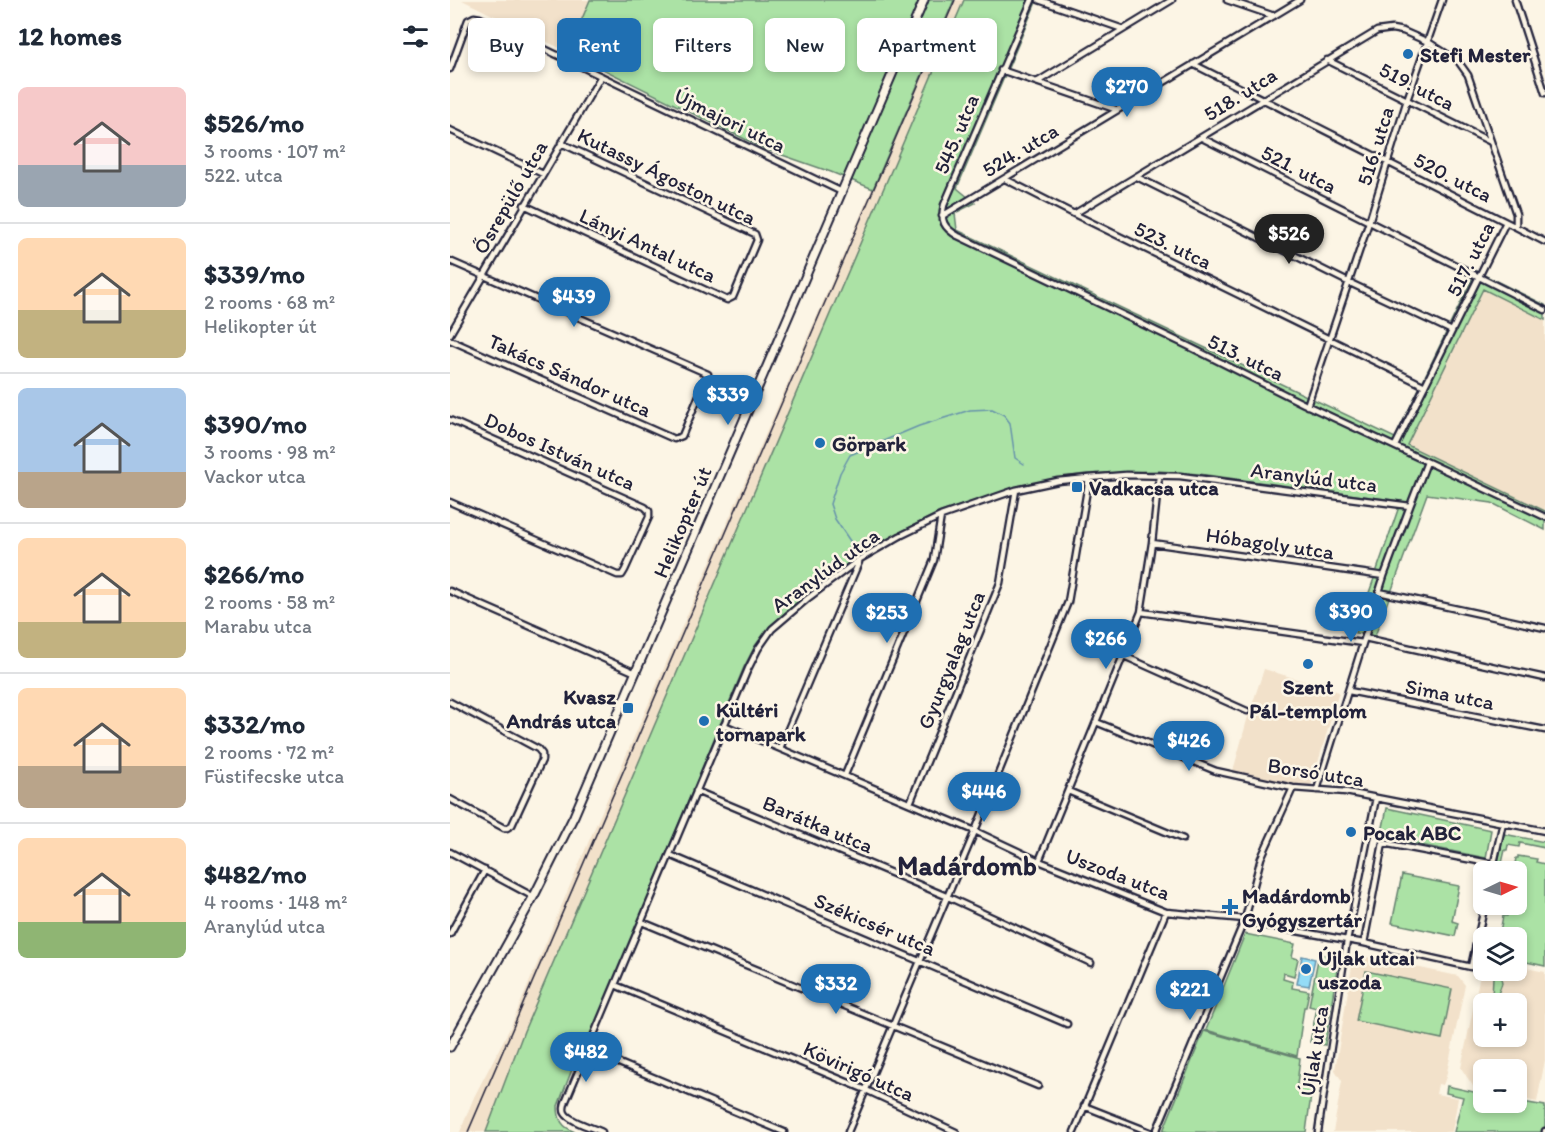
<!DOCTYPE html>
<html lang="en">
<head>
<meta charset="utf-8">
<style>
	:root { --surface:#fff; --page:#f2f2f3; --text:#1f2937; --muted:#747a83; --line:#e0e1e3; --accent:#1f6fb2 }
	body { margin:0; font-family:Itim,sans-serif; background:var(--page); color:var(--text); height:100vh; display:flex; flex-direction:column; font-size:22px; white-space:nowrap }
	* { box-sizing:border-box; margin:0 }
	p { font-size:20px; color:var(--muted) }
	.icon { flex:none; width:33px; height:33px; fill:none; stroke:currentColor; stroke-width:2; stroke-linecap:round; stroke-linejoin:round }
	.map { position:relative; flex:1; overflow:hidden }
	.drawer { display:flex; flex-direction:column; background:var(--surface); width:450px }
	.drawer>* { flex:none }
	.guide { position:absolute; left:18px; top:18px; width:570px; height:54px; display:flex; gap:12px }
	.needle { width:39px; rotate:85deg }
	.tools { position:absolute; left:1023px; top:861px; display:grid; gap:12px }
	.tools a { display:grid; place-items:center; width:54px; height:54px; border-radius:9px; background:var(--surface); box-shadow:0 3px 9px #0003; font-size:30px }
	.price { position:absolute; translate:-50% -51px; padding:0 14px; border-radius:21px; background:var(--accent); color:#fff; font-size:20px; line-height:39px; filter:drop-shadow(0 2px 3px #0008) }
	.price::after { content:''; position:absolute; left:50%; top:36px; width:18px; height:14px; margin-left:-9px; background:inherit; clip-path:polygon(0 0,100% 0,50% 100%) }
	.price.current { background:#222; color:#fff }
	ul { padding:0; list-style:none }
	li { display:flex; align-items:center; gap:18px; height:150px; padding:0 18px }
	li+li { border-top:2px solid var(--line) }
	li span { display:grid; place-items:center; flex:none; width:168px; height:120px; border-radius:9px; color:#555 }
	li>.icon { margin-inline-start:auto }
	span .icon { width:72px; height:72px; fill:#fffc; stroke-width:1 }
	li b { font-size:26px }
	h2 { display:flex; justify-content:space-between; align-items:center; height:72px; padding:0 18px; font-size:26px }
	.pill { padding:0 21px; border-radius:9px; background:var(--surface); box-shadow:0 3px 9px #0003; font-size:21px; line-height:54px }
	.pill.current { background:var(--accent); color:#fff }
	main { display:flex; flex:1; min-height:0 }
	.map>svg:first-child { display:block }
</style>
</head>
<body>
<main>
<section class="drawer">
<h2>12 homes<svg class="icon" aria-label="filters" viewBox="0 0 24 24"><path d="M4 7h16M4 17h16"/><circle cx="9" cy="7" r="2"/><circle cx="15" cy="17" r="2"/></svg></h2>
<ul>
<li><span style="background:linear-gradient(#f6c9c9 65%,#9aa5b1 0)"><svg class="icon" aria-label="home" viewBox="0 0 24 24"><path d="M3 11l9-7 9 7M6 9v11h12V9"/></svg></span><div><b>$526/mo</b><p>3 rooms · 107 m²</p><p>522. utca</p></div></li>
<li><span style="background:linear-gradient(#ffd9b3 60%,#c2b280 0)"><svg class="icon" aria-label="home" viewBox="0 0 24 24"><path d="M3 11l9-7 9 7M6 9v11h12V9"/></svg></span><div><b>$339/mo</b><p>2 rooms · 68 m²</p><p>Helikopter út</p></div></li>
<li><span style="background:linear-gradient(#a9c7e8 70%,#b9a48a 0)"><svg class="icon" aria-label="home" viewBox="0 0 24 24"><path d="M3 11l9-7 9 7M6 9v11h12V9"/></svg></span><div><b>$390/mo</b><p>3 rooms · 98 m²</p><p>Vackor utca</p></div></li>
<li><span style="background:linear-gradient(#ffd9b3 70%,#c2b280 0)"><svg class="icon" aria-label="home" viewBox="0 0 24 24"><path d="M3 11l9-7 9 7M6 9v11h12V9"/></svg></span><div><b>$266/mo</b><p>2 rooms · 58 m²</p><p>Marabu utca</p></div></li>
<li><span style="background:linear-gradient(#ffd9b3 65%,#b9a48a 0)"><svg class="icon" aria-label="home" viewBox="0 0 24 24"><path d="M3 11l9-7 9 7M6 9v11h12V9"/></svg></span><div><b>$332/mo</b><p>2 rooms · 72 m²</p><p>Füstifecske utca</p></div></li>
<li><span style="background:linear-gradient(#ffd9b3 70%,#8fb573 0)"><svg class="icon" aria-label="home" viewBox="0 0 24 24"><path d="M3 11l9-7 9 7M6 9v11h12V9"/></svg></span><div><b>$482/mo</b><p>4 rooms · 148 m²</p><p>Aranylúd utca</p></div></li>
</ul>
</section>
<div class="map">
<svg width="1095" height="1132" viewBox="0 0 1095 1132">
	<rect width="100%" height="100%" fill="#fcf5e5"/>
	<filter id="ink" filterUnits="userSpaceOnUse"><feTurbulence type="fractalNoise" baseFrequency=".0167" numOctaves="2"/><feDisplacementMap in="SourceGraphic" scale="12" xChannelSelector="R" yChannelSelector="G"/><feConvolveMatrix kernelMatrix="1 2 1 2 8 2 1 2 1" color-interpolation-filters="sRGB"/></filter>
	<g filter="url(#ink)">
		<path fill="#f2e1ca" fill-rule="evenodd" d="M12,0H140L118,52Z
			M504,0H514L74,1031L36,1132H10L24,1097L61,1026L129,864Z
			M1033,289L1095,320V511L957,445Z
			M814,669L889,692L861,786L843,784L783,771L797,720Z
			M904,954L1008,976L1015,985L996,1077L993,1085L988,1084L986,1094L1008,1098L1002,1132H883L892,1081L885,1070Z
			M1033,960L1034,970H1066L1067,966L1095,972V1060L1087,1102L1067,1098L1066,1070H1034L1033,1091L1025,1089L1011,1068ZM1034,1004H1066V1036H1034Z"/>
		<path fill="#abe2a5" stroke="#668270" stroke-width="1.5" d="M140,0H504L423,189L381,172L315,149L118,52Z
			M514,0H587L507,188L525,203L505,213L507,230L945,438L1026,271L1095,305V320L1033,289L957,445L1095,511V530L1042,503L977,494L925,636L905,633L951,501L749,474L709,471L635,474L597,480L561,489L488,513L416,550L355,595L319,627L305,646L294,667L136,1047L131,1046L108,1106C108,1120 112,1127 125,1132H36L74,1031Z
			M937,808L1041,830L1036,858L931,837Z
			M1054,834L1095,842V848L1070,843L1069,847L1058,845L1057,850H1055L1052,863L1048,862Z
			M1068,856L1087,859L1086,862L1095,864V966L1067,960L1066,938L1049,937L1053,916H1057L1059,905L1066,904V872L1064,869L1066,858H1068Z
			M952,875L1009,886L1002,921L1008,923L1005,936L942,923Z
			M795,934L845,944L842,957L848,959L844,976L834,973L833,979L843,982L842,988L859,991L856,1007H854L847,1056L756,1030Z
			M869,954L889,957L875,1045L860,1042L867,1008L859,1006Z
			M916,971L1002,989L992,1039L906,1021Z
			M1046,971H1050L1052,983L1048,994L1049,1001L1051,1003H1036L1042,997L1043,977Z
			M754,1031L850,1058L847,1085L862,1088L856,1132H719L713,1131Z
			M997,1086L1033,1094L1034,1102H1066L1067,1101L1095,1106V1132H1004L1013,1097L996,1093Z"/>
		<path fill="#94dcf6" stroke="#6692ab" stroke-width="1.5" d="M852,956L865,959L859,986L847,984Z"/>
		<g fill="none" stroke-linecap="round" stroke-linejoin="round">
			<path stroke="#6692ab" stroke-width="1.5" d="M400,541L385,519L380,504L390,473L400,455L469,426L520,410L542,409L554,415L560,423L565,458L574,464"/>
			<g stroke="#22223b" stroke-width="9">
				<path id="street" d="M582,0L494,205C490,221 494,228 508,236L738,346L854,404L1095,517
					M589,0L673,29
					M777,0L824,16
					M1065,0L1095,93
					M877,60L1041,142
					M743,64L1056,222
					M0,69L18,20L24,17L30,18L392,192
					M551,70L668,110
					M587,82L722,0
					M0,130L93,174
					M752,138L1095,310
					M687,177L898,282L1002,331
					M555,179L624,214L975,386
					M74,205L277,300L283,297L307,240L305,234L111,143
					M624,214L927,31L942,29L953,31L978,42L1008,61L1018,75L1066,214V227L1056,222L945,446
					M492,216L850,0
					M1066,227L1095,242
					M0,261L258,374L232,436L224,439L0,340
					M0,334L151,76
					M857,406L919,222L957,100L992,0
					M0,420L195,507L199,511V517L175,570L172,575H167L0,502
					M702,543L934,576
					M0,591L186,673
					M929,592L1095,628
					M691,612L913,643
					M915,638L1095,678
					M674,656L797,711
					M899,691L1095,730
					M0,702L88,749L92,754V760L62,825L57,828H54L0,799
					M646,722L766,771L843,788L896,792L1095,831
					M274,725L525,831L589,861L716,912L795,919L807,924L914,943L1021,967L1035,904
					M330,748L409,562
					M395,775L484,560L491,516
					M867,790L934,576L960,506L977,462
					M246,791L496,896L641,963
					M618,791L733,839
					M460,803L550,583L566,490
					M0,852L84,897
					M220,855L617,1024
					M589,861L691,612L702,543L709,476
					M1042,872L1053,822
					M192,922L588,1086
					M0,934L35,870
					M914,943L933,843L1044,864
					M165,985L416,1090L506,1132
					M138,1050L334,1132
					M634,1106L700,1132
					M152,1132C143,1128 119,1121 115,1113C113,1110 114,1107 115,1103L298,669L308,649L322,629L357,599L410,559L450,536L491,516L566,490L608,481L639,478L676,475L730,476L960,506
					M398,1132L525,831L618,602L639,478
					M624,1132L716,912
					M706,1132L795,919L811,858L843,788
					M868,1132L897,941L926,798
					M1095,1132V1131"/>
			</g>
			<g stroke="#22223b" stroke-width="11">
				<path id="secondary" d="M0,1047L85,894L124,816L474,0"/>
			</g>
			<use href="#street" stroke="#fcf5e5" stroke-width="4.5"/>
			<use href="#secondary" stroke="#fcf5e5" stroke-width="7"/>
			<path stroke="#22223b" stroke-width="1.5" d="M18,1132L505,0"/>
		</g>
	</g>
	<g fill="#1f6fb2" stroke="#fcf5e5" stroke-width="2">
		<circle cx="958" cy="54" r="6"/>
		<circle cx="370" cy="443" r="6"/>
		<rect x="621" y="481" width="12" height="12" rx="3"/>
		<circle cx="858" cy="664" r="6"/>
		<rect x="172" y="702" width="12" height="12" rx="3"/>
		<circle cx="254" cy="721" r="6"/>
		<circle cx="901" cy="832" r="6"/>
		<path d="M777 898h6v6h6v6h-6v6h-6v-6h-6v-6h6z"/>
		<circle cx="856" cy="969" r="6"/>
	</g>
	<g text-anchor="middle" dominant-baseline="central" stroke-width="5" stroke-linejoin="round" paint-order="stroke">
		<g font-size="21" font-weight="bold" fill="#22223b" stroke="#fcf5e5" text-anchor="start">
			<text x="970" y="54">Stefi Mester</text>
			<text x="382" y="443">Görpark</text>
			<text x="639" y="487">Vadkacsa utca</text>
			<text x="858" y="686" text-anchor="middle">Szent<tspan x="858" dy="24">Pál-templom</tspan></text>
			<text x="166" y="696" text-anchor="end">Kvasz<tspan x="166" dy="24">András utca</tspan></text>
			<text x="266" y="709">Kültéri<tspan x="266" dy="24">tornapark</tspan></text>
			<text x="913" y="832">Pocak ABC</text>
			<text x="792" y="895">Madárdomb<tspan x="792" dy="24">Gyógyszertár</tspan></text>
			<text x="868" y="957">Újlak utcai<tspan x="868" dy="24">uszoda</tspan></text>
		</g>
		<g font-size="21" fill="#22223b" stroke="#fcf5e5">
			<text transform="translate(967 86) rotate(27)">519. utca</text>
			<text transform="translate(790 94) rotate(-32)">518. utca</text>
			<text transform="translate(280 120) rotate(26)">Újmajori utca</text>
			<text transform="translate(506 134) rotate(-67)">545. utca</text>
			<text transform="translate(925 146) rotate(-73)">516. utca</text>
			<text transform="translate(570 150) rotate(-31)">524. utca</text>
			<text transform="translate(849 169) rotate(27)">521. utca</text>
			<text transform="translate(217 176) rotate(26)">Kutassy Ágoston utca</text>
			<text transform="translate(1003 177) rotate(27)">520. utca</text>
			<text transform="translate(60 197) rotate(-60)">Ősrepülő utca</text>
			<text transform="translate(198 245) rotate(25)">Lányi Antal utca</text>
			<text transform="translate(723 245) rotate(26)">523. utca</text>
			<text transform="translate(1020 259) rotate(-63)">517. utca</text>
			<text transform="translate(796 357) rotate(26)">513. utca</text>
			<text transform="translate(120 375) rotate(24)">Takács Sándor utca</text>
			<text transform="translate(110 451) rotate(24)">Dobos István utca</text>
			<text transform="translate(864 477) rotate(7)">Aranylúd utca</text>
			<text transform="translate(232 522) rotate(-67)">Helikopter út</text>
			<text transform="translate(820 543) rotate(8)">Hóbagoly utca</text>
			<text transform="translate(375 570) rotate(-36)">Aranylúd utca</text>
			<text transform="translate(501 660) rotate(-68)">Gyurgyalag utca</text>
			<text transform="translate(1000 694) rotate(11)">Sima utca</text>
			<text transform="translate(866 772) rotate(9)">Borsó utca</text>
			<text transform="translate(368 824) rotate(23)">Barátka utca</text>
			<text transform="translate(668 874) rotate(21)">Uszoda utca</text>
			<text transform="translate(425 924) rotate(23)">Székicsér utca</text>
			<text transform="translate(864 1051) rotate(-81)">Újlak utca</text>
			<text transform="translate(409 1071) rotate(24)">Kövirigó utca</text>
		</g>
		<g font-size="27" font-weight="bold" fill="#22223b" stroke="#fcf5e5">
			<text x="517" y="865">Madárdomb</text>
		</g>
	</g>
</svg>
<div class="tools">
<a><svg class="needle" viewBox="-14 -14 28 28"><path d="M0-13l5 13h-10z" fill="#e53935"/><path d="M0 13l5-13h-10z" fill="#747a83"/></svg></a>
<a><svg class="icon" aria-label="layers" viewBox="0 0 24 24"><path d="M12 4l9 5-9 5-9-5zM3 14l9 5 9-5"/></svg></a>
<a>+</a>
<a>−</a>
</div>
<b class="price" style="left:677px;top:118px">$270</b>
<b class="price current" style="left:839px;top:265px">$526</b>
<b class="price" style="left:124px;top:328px">$439</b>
<b class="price" style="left:278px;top:426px">$339</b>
<b class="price" style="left:901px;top:643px">$390</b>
<b class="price" style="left:437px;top:644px">$253</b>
<b class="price" style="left:656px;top:670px">$266</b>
<b class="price" style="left:739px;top:772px">$426</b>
<b class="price" style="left:534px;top:823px">$446</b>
<b class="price" style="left:386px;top:1015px">$332</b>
<b class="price" style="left:740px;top:1021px">$221</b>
<b class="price" style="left:136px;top:1083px">$482</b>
<div class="guide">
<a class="pill">Buy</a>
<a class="pill current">Rent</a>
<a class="pill">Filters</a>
<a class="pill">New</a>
<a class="pill">Apartment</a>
</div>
</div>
</main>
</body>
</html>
